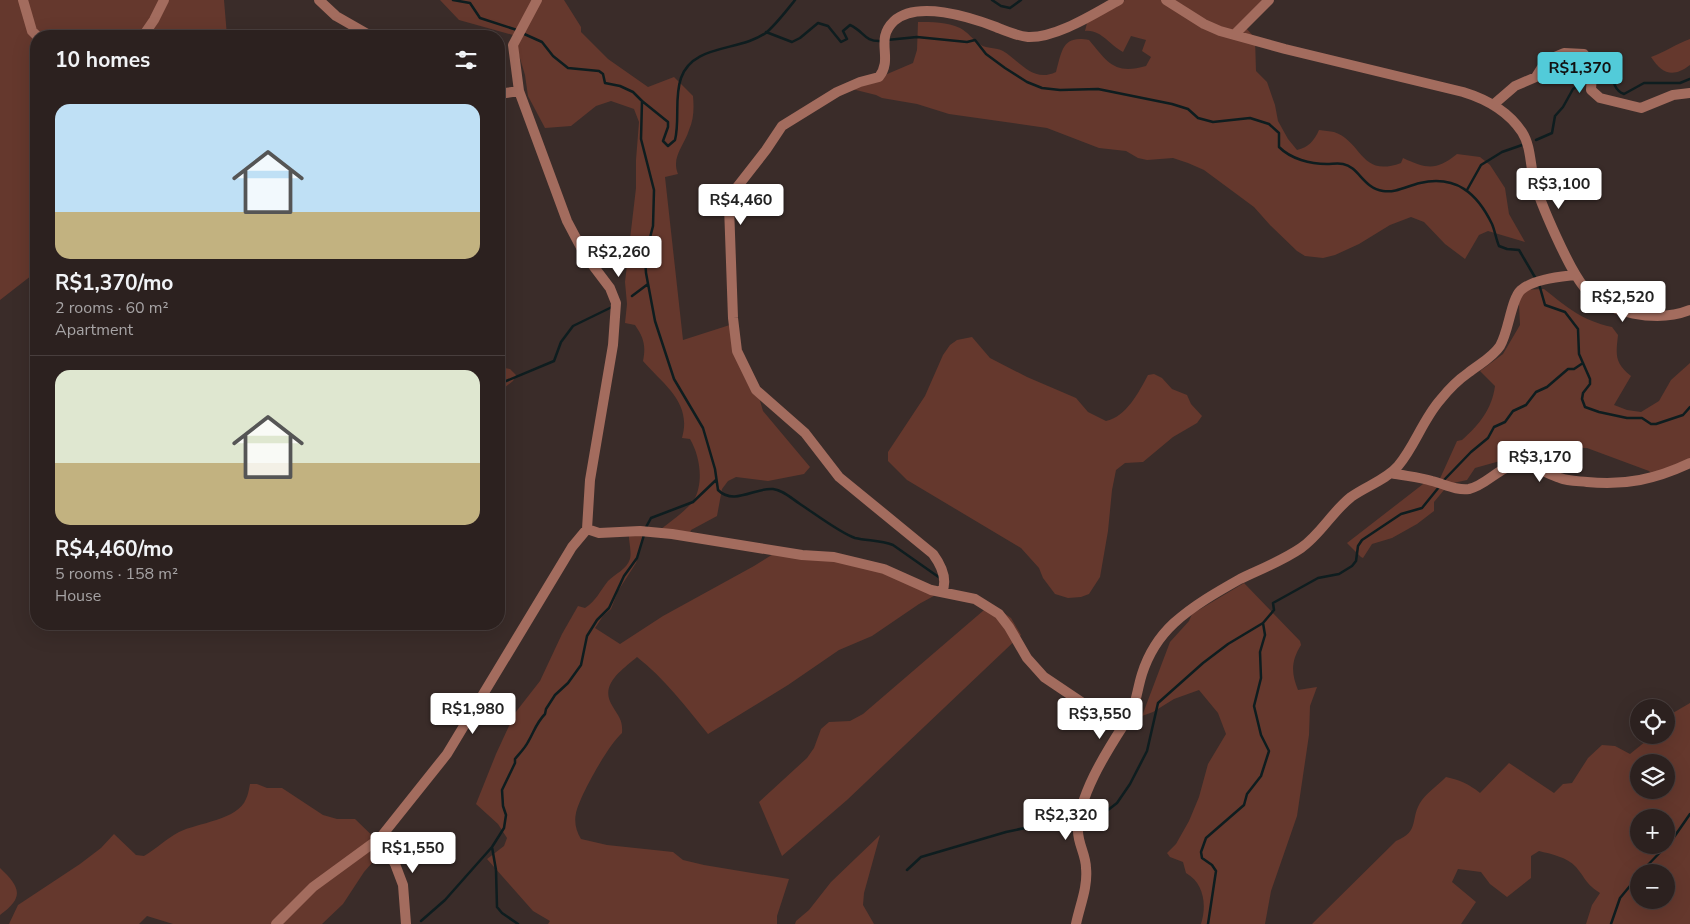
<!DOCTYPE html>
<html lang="en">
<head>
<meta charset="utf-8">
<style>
	:root { --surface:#2c211f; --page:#382e2c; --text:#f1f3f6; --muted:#a6a3a4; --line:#483e3d; --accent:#52cbd9 }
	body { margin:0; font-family:"Nunito Sans",sans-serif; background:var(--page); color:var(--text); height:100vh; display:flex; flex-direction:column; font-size:19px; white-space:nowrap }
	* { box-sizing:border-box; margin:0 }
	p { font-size:16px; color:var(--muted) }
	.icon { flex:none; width:28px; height:28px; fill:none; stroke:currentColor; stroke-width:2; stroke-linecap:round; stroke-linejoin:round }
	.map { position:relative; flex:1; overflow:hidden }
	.details { position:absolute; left:30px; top:30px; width:475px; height:600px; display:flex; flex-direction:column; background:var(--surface); border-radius:20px; box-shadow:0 5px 20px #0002,0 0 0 1px var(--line) }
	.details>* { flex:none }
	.fabs { position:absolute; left:1630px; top:699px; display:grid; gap:10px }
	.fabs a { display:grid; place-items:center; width:45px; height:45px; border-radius:50%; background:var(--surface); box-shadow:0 5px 20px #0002,0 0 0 1px var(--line); font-size:25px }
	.price { position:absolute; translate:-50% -42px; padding:0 11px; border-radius:5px; background:#fff; color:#222; font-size:16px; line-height:32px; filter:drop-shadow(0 1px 2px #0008) }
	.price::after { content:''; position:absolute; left:50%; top:30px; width:15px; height:11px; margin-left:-8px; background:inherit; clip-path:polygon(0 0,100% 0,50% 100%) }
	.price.active { background:var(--accent); color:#111 }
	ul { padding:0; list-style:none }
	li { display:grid; align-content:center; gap:10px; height:265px; padding:0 25px }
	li+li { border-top:1px solid var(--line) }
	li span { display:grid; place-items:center; height:155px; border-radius:15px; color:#555 }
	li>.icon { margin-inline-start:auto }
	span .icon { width:90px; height:90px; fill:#fffc; stroke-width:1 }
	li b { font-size:21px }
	h2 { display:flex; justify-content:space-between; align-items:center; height:60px; padding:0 25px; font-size:21px }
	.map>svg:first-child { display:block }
</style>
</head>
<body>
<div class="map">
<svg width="1690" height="924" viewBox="0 0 1690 924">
	<rect width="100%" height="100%" fill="#3a2c29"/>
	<path fill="#65382d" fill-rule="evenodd" d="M0,0H224L227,36H36V272L0,300Z
		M440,0H564L581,27V32L608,59L648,87L674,77L693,96C694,108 694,119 689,130C684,146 671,157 678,174L665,177L683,340L736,323L737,338L758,394L763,411L810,467L804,474L768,481L736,477L728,481L722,489L717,516L691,530L689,537L661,529C669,523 689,508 694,500C704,482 700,456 690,439L682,438C692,403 665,386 643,361C646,346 644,338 635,325L625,323L627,304L625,282L636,188V160L639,122L634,109L611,101L596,106L571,126L545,128L528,96L525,75L513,35L459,20Z
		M1125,0H1274L1245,27L1255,38L1256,71L1267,82L1275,105L1278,121L1288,139L1297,150C1309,147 1314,141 1319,130C1324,131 1330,131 1334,132C1363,142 1360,178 1401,163L1403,158C1427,169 1436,171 1457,154L1480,157L1490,165L1505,188L1509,214L1525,242L1488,231L1479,235L1465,259L1445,244L1424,222L1411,217L1390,225L1359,244L1335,255L1323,258L1305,256L1297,251L1270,225L1254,207L1204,170L1188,163L1173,158L1147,160L1138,158L1126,151L1099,148L1047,128L949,114L917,104L882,98L876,95L852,89L913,63L917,50L918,22C932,22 947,22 960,28C968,32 973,40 981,45C987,49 996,47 1003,51C1021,62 1033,83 1056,72C1062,51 1062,35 1089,40C1108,63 1115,75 1146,66L1151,57L1142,51L1146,40L1131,36L1123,52C1109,45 1101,29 1085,31L1088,19Z
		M1690,39V65C1673,78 1662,74 1651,57C1665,52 1676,44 1690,39Z
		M1544,289C1568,308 1581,320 1612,327L1618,335C1616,354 1614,363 1631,376L1614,405L1627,410L1641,412L1659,401L1671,380L1690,363V466L1653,475L1649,471L1587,448H1576L1566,452L1549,450L1536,451L1475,468L1467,480L1449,484L1434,502V511L1417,524L1392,538L1372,544L1363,558L1361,557L1347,543L1427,481L1438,483L1457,441L1462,440C1479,425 1492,409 1495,386L1480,371L1503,354L1520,325L1519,304L1514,290Z
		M972,337L990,358L1027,377L1076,398L1088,412L1106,421C1126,417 1139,392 1148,375L1154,374L1162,378L1172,389L1187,395L1191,404L1202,416L1197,423L1173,437L1143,462L1125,463L1116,470L1112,490L1108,531L1100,577L1089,594L1081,597L1068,598L1055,594L1043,578L1039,568L1021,548L907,480L888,461V452L925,396L943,355L950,345L957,340Z
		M499,367L510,369L516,375L513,381L499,392Z
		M646,530L636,563L618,591L611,609L603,616L595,628L620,644L663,616L754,566L778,551L844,558L941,592L919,604L872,636L839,650L788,685L708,734C686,707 664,678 637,657C622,670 598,685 613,707C619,717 623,721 622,733C609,744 580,795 576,813C574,822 576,831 581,839L607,845L673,852L683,860L704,865L789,879L777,916V924H548L550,921L533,911L487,859L504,846L507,838L498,824L476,804L496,754L515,713L540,681L562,634L578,606L585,608C596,601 600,591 608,581C615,574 627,569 630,559C632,551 628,540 629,532Z
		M1244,583L1300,641L1301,645C1291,661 1291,673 1298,690L1317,687L1310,706L1309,735L1297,816L1271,891L1265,924H1201C1207,905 1204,883 1186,873L1183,862L1170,857L1167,853L1176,844L1189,821L1199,797L1208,764L1226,734L1218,713L1199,690L1174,699L1153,712L1142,716L1170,642L1189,621L1192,614Z
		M991,604L1011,618L1021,635L847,800L782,856L759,802L807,758L814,748L821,729L829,722L850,721L863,714Z
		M1690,703V924H1586L1592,905L1600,893C1586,884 1586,879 1576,867C1567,857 1551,854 1539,851L1531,856V878L1507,897L1490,884L1481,872L1458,869L1452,882L1476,902L1461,924H1312L1396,841C1421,831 1409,818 1422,800C1429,791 1438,785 1446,777C1460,780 1469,784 1480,793L1509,763L1554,793L1563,784L1572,783L1588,758L1602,745L1615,746L1630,754L1646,741L1644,735H1666V717ZM1639,762H1666V790H1639ZM1639,818H1666V845H1639ZM1639,872H1666V900H1639Z
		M250,784H257L267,788H282L323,815L337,819H355L385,848L364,872L343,904L322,924H173L147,916L139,924H9L18,905L80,864L101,848L114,834L136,855L144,856C156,849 166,839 179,832C197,823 238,820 246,799C248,795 249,789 250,784Z
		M880,835L864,893L863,905L874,924H795L796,921L809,910L831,882Z
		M0,868C20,887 25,897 0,915Z"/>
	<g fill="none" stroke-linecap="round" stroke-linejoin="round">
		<path stroke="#0e1d1f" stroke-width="2.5" d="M453,0L470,3L480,18L517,30
			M992,0L1001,6L1010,8L1021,0
			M766,32L792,42L800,38L818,23L828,26L841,42L847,39L843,31L850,25C864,31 864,42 881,41
			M522,33L542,42L553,56L568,68L599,71L603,74L605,83L620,86L633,92L642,101L668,122V127L663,141L668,146L675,140C680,120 674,98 681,78C693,43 741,52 767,32C777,23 787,10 795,0
			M887,40L917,37L967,42L975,40L986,54L1005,68L1027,82L1042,88L1060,90L1098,89L1172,104L1188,109L1198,118L1213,122L1250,118L1269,124L1279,133V147C1291,159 1310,164 1327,164C1332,164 1338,163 1343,164C1359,167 1363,188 1383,191C1396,193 1407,186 1420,183C1456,175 1477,193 1492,224C1495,231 1496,239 1499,246L1507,249L1519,250L1536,279
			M1594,75L1604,67L1611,69C1613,78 1613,90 1624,94L1644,83H1680L1690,79
			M642,101L641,139L654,190L653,226L645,257L646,273L655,321L674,379L703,428L715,469L718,490C734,506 756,487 773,489C783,490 791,498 800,504C814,513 840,533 855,538C868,541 880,540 893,545L940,578
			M1536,140L1552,133L1555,116L1563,107L1573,89L1589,78
			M1467,190L1481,165L1502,152L1525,144
			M1539,284L1545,305L1565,312L1578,329L1579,354L1590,379V384L1583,393L1582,399L1585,407L1599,412L1627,418H1642L1651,424H1656L1683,415L1690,407
			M632,296L648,284
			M499,384L554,361L561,342L573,326L614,306
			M1444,480L1471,452L1488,438L1494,427L1505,422L1513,411L1526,405L1536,392L1547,387L1568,369H1574L1583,363
			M645,529L651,518L693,502L716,480
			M1099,817L1117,803L1130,784L1147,751L1158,703L1203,663L1228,644L1263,623
			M492,847L496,870L497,907L502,913L518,924
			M907,870L921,857L1006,832L1039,825L1075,823
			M1641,872L1672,840L1690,814
			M421,921L445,900L492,847L504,828L506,815L503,806L502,790L515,763V759C519,754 525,748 528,742C534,732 536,723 545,714L546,709L555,695L568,683L581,665L587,636L597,620L609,608L624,576L637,558L644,535
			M1208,924L1216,871L1212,865L1202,858L1201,852L1206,838L1244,805L1247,794L1261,776L1269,751L1261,735L1254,706L1261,678L1260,652L1265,635L1263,623L1274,610L1273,603L1318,578L1339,574L1352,566L1356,561L1358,546L1362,540L1401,514L1422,508L1439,487
			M1611,924L1620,898L1639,875"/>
		<path stroke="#a36c5e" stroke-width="10" d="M23,0L32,31L37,36
			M319,0L336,16L371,36
			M537,0L513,45L519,91L567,221L585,255L610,288L616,303L613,345L590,480L587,529
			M1166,0L1204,24L1220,31L1285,49L1463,92C1486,99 1508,111 1522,132C1531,146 1530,164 1534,180C1540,203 1569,269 1584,287C1606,314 1658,323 1690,310
			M1234,35L1269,0
			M143,36L154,20L164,0
			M499,94L519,91
			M1493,105L1515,86L1536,77L1546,61L1552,58L1564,53L1584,54C1592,64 1592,77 1591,90L1600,98L1641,108L1673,95L1690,93
			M1391,473C1405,476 1419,477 1432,481C1444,484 1457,491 1469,489C1488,485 1500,464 1521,465C1536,465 1546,474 1560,478C1568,481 1578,481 1587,482C1625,486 1656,479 1690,463
			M942,592C948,579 941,565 933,554L839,477L805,433L756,390L737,351L733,318L729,206L734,191L766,150L782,126L837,92L860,82L879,77C894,58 874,40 894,21C917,0 970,17 996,27C1006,31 1017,36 1028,37C1057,38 1095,13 1119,0
			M380,838L395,864L403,885L406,924
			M276,924L313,887L380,838L447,754L572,547L587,529L599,533L640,531L672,534L802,555L834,557L884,569L931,590L975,599L999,614L1009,627L1027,658L1044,677L1108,720L1123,726C1136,711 1136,693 1142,674C1148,655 1160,636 1174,623C1194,605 1217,592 1240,579C1261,569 1282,561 1301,548C1320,535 1332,512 1351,497C1366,486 1386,480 1398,466C1415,446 1423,419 1441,399C1449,389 1458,380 1468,373C1479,364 1492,358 1500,346C1509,331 1511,299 1521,290C1534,279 1559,277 1575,275
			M1076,924C1080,905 1088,887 1086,868C1086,855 1078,844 1078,831C1078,797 1105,754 1123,726"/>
	</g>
</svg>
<div class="fabs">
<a><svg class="icon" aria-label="locate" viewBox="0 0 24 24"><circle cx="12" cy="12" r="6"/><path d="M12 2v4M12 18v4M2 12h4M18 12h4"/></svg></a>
<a><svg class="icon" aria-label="layers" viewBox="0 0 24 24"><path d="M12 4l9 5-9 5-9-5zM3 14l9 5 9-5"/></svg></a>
<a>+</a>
<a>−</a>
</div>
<b class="price active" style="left:1580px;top:94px">R$1,370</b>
<b class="price" style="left:1559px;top:210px">R$3,100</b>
<b class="price" style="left:741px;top:226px">R$4,460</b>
<b class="price" style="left:619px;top:278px">R$2,260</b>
<b class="price" style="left:1623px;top:323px">R$2,520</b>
<b class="price" style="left:1540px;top:483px">R$3,170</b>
<b class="price" style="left:473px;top:735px">R$1,980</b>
<b class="price" style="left:1100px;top:740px">R$3,550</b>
<b class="price" style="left:1066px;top:841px">R$2,320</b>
<b class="price" style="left:413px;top:874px">R$1,550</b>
<section class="details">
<h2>10 homes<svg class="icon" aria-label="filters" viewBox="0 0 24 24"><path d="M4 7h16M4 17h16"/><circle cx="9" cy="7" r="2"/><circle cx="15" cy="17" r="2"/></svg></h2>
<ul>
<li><span style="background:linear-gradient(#bfe0f5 70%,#c2b280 0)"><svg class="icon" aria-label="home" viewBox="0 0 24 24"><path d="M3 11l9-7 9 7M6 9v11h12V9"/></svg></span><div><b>R$1,370/mo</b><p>2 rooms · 60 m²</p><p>Apartment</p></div></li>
<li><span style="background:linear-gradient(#dfe7d0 60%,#c2b280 0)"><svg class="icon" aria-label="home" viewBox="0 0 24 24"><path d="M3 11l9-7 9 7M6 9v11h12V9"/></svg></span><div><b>R$4,460/mo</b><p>5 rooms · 158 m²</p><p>House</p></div></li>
</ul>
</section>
</div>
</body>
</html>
